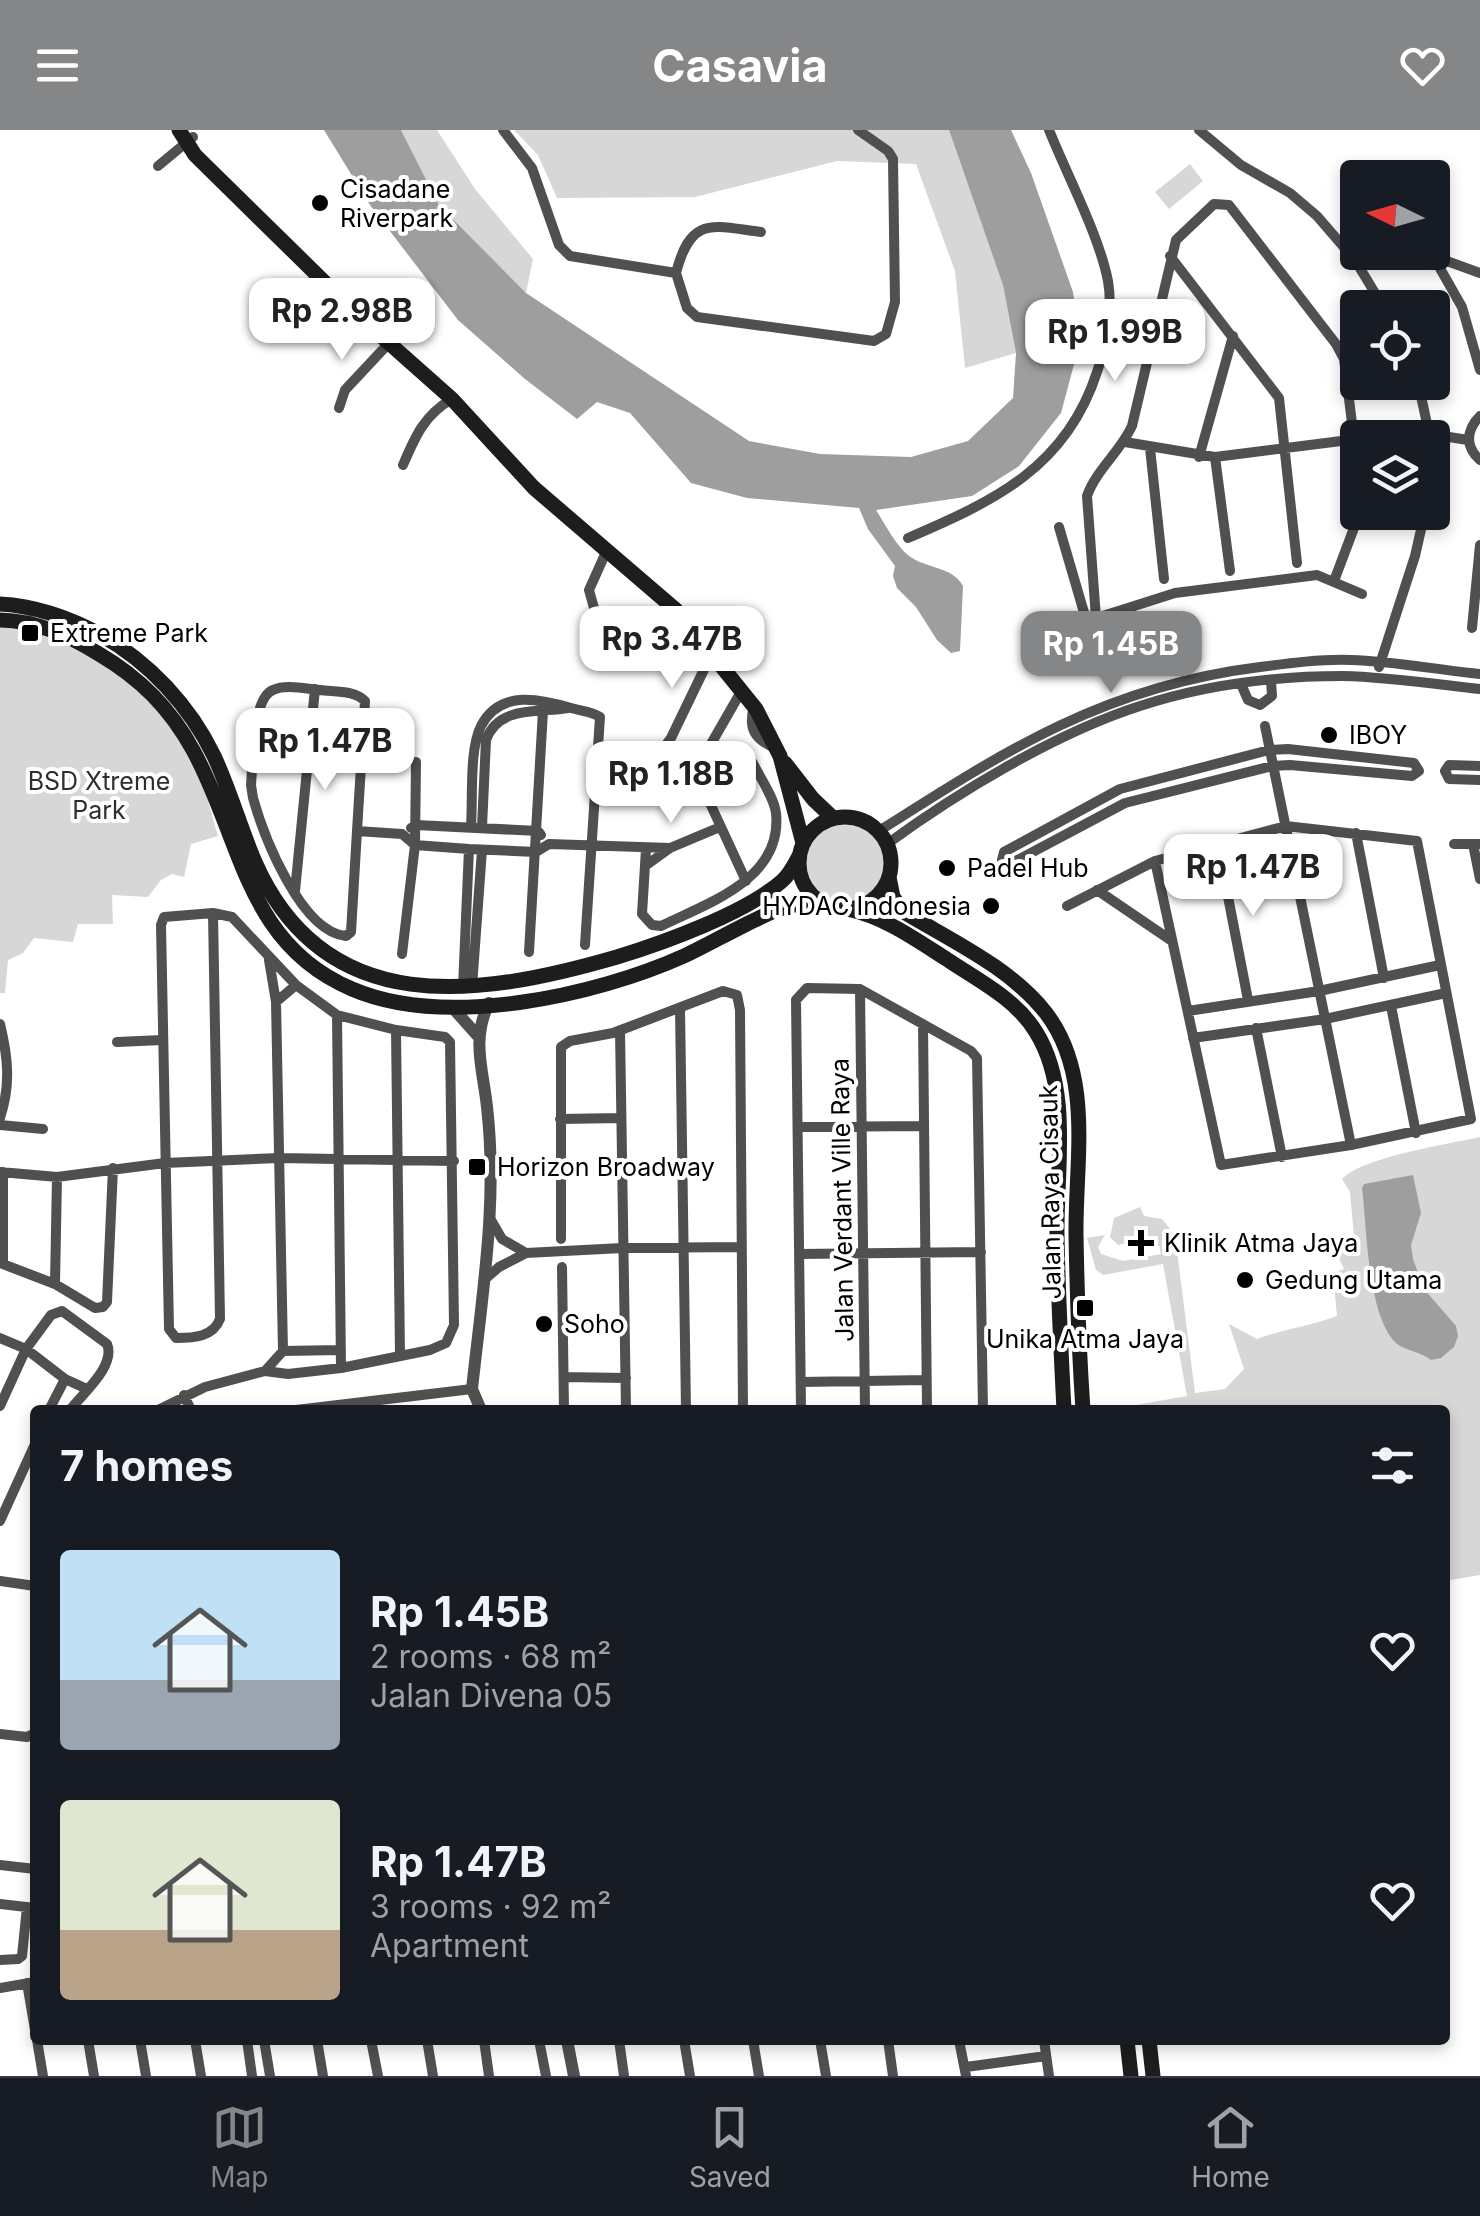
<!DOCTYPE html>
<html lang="en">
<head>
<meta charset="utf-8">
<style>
	:root { --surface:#171b24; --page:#20242c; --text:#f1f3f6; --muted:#9ea1a6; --line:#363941; --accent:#858687 }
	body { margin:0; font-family:Inter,sans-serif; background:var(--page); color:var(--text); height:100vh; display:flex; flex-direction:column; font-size:38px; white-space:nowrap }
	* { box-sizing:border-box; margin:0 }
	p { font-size:32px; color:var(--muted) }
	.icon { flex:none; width:55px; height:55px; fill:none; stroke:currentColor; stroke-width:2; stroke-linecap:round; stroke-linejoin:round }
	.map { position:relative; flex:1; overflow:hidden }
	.drawer { position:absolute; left:30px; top:1275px; width:1420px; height:640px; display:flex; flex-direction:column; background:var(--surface); border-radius:10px; box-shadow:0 5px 15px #0003 }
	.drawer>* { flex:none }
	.needle { width:65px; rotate:275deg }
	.tools { position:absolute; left:1340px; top:30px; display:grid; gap:20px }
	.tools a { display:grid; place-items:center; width:110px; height:110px; border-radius:10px; background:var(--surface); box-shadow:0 5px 15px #0003; font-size:50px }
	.price { position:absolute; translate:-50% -85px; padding:0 22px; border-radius:20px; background:#fff; color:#222; font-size:32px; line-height:65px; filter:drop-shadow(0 2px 5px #0008) }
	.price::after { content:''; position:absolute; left:50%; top:60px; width:30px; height:22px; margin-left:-15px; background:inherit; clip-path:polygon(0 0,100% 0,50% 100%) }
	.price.current { background:var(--accent); color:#fff }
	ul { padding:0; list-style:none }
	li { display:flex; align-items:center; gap:30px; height:250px; padding:0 30px }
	li span { display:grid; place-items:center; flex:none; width:280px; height:200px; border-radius:10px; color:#555 }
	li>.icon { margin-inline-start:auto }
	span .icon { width:120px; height:120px; fill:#fffc; stroke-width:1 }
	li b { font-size:42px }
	h2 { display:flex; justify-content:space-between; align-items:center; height:120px; padding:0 30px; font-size:42px }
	header { display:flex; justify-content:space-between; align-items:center; height:130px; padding:0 30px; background:var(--accent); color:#fff; font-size:45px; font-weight:700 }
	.menu { display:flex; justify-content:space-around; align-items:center; height:140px; border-top:2px solid var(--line); background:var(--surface); font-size:28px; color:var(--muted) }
	.menu a { display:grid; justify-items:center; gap:5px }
	.menu .current { color:var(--accent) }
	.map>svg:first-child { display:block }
</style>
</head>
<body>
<header><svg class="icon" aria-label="menu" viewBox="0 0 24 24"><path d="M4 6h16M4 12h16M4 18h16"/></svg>Casavia<svg class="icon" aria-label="heart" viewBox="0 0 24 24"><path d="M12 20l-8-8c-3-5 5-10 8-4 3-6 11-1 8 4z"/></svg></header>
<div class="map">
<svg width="1480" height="1946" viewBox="0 0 1480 1946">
	<rect width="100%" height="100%" fill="#fff"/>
	<path fill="#d7d7d7" d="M401,0H437L475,59L533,129L526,163L439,75Z
		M514,0H949L1003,154L1016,223L965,238L955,141L916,34L837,31L695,67L557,68L538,25Z
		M1190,34L1203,51L1169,79L1155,62Z
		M0,494C55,502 118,532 157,573C170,587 183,609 192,625C204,649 210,680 218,706L191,714L184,747L172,744L161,750L148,767L112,765L113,794H78L73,812L34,808L23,823L8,830L5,863H0Z
		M806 732a40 40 0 1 1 80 0a40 40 0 1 1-80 0Z
		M1480,1007V1445L1445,1451V1280H1108L1187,1266L1163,1134L1103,1145L1096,1140L1087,1108L1105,1105L1098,1117L1101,1124L1123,1131L1161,1124L1159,1116L1145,1109L1118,1115L1110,1107L1114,1088L1140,1077L1144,1086L1162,1089L1175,1105L1195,1263L1225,1259L1244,1239L1229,1194L1257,1209C1284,1199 1310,1196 1337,1186L1333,1143L1344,1139L1338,1126V1114L1354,1107L1350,1062L1342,1049C1363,1027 1448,1014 1480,1007Z"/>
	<path fill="#9e9e9e" d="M324,0H401L439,75L526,163L749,311L820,324L911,327L968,311L1013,268L1016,223L1003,155L949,0H1011L1031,43L1073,162L1080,212L1061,283L1019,336L972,366L876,380C885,394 896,416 909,426C927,439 952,436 963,456L960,521L951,523L937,510L916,477L897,458L893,446L895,436L868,399L859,378L747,368L691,353L630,283L597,272L577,289L525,249L458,190L370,75Z
		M1413,1045L1421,1083L1411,1115L1413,1129L1424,1159L1456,1196L1458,1206L1454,1217L1441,1228L1431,1230C1420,1221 1405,1221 1396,1213C1367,1185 1367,1097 1362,1058L1364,1054Z"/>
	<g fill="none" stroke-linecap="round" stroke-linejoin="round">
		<path stroke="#505050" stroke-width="10" d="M503,0L532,38L559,115L570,126L676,143L687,178L697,187L874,211L886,204L895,172L893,29L888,21L858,0
			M1199,0L1241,35L1290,63L1317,86L1355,130L1384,178
			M158,36L193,7
			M1422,122L1480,143
			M1170,126L1279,268L1297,433
			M1433,126L1462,177L1480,240
			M676,143C691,85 712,96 761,102
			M1418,252L1430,308
			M339,278L345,260L389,213
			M1480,286C1466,300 1465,317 1480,330
			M1382,308L1430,304L1468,310
			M1125,312L1215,327L1357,309
			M1150,318L1164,449
			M1199,327L1233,206
			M1215,327L1230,441
			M403,335C415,307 424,285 452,269
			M1059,397L1097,527
			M908,408C994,371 1066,338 1097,242C1106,215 1113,180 1108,151C1099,105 1067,45 1049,0
			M1334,451L1360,382
			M594,478L589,460L607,420
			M1096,488L1087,366C1096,340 1120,322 1132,296L1176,110L1214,74L1229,75L1336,214L1344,229L1358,341
			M1087,491L1175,463L1317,445L1362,464
			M1472,498L1480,415
			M1379,537L1415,426L1425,382
			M1241,554L1248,570L1260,575
			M1260,575L1272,566L1271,550
			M754,576C748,598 754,609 775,618
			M1265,596L1351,1015
			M1288,619L1414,633L1419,641L1412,646L1290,635L1272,636L1125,673L1010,734L1002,730L1004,722L1120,659L1269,620Z
			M662,620L671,608L712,523
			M1480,636L1449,635L1445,641L1449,649L1480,650
			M658,661L673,674L677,673L742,560
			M471,696C473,669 469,619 481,596C500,559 541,569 571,578C581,581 591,581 600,587L585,815
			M482,697L486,610C498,575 540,583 568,578
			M411,698L416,695L538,701L541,705
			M357,701L351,802L346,806C301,802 264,707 253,668L251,655C253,633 252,568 273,560C286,554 306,559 320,560C335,562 354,560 365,571L357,701L402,704L415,715L469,719L536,722L549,714L670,718
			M879,701C1006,620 1106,556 1260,537C1290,533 1321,529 1351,530C1394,531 1437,540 1480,544
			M1356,703L1384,848
			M887,714C958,662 1056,603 1140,576C1204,555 1276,546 1343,546C1389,547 1435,554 1480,559
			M1454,714H1480
			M1473,714L1480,749
			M1218,715L1248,870
			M646,719L642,784L652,795L661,796C708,773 783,749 776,683C774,667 760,648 753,633L749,631L703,652L702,656L746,751
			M645,736L670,718L720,697
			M1097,760L1172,811
			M295,761L315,559
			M1067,776L1155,731L1286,696L1417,711L1471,989L1351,1015L1221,1035L1155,731
			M213,783L220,1189C213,1207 194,1208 176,1208L169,1199L161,795L164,787L213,783L232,787L296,855L337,885L396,900L445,907L450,912L454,1195L446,1213L430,1220L341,1238L288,1244L265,1241
			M529,822L543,581
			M402,824L415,715L416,632
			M463,857L469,719
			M472,857L482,720
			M860,859L865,1280
			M276,872L296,855
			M1391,876L1416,1003
			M680,879L686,1280
			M1188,881L1319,861L1440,835
			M337,885L341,1238
			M0,894C8,927 11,955 0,988
			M923,894L927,1280
			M1256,898L1282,1027
			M396,900L400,1225
			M620,900L626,1280
			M1193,908L1325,889L1446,863
			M117,912L162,910
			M560,989L621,988
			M0,995L43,999
			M798,997L924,996
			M0,1042L57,1047L165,1033L279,1028L454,1031
			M3,1042V1134
			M491,1090L502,1109L526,1123
			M561,1109V917L570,911L613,903L723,861L737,865L740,880L743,1280
			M799,1124L981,1122
			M0,1133L55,1154L95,1178L103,1177L107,1172L113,1038
			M562,1137L564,1280
			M484,1150L499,1137L526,1123L622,1118L740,1117
			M55,1154L57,1047
			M0,1208L26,1219L51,1185L62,1181L107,1214C116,1236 83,1263 70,1280
			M283,1221L341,1220
			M564,1247L626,1248
			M801,1252L926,1250
			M184,1265L191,1280
			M0,1276L26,1219L65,1249L87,1259
			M49,1280L65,1249
			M158,1280L205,1257L265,1241L283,1221L276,872L269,830
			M296,1280L472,1259
			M801,1280L796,870L807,858L860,859L971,921L977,928L983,1280
			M0,1391L35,1314
			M0,1451L35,1456
			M0,1604L27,1607L35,1603
			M0,1735L35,1739
			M0,1774L35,1778
			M0,1830L18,1829L22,1826L27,1777
			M27,1853L35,1900
			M0,1858L35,1852
			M37,1910L43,1946
			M88,1910L94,1946
			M140,1910L146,1946
			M195,1910L201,1946
			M247,1910L252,1946
			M264,1910L270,1946
			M317,1910L323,1946
			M371,1910L378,1946
			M427,1910L433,1946
			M484,1910L489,1946
			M539,1910L546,1946
			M619,1910L624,1946
			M684,1910L690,1946
			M753,1910L759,1946
			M820,1910L826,1946
			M888,1910L893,1946
			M959,1910L966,1946
			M1044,1910L1049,1946
			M966,1937L1046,1926"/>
		<path stroke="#505050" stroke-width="12" d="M452,877L477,905
			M481,1280L472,1259C482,1165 498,1072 487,977C483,939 471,910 489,873
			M567,1910L574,1946"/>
		<path stroke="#1d1d1d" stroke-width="15" d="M179,0L195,25L363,190L452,269L534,358L676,480L756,579L780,626L803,713
			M0,474C36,476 70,488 101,505C149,532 190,576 214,626C230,660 240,697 255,732C325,891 479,867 617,827C663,813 746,783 782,751C790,744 794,735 799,726
			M0,490C37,491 68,505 99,524C140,548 170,578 193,620C242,709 245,814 352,859C445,899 595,866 684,826C713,813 767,780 794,775C807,773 820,776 832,777
			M785,633L813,669L833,688
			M799 733a46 46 0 1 1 92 0a46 46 0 1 1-92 0Z
			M889,747L893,767L904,782C952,811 1011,838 1046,883C1094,946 1075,1032 1076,1105C1077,1163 1079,1222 1083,1280
			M847,779C885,787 915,809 948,830C979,851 1016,869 1036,902C1072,960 1056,1040 1057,1105C1058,1163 1061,1222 1064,1280
			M1127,1910L1131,1946
			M1149,1910L1153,1946"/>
	</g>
	<g fill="#000" stroke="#fff" stroke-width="4">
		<circle cx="320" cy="73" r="10"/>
		<rect x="20" y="493" width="20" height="20" rx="5"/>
		<circle cx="1329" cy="605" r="10"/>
		<circle cx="947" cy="738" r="10"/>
		<circle cx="991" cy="776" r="10"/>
		<rect x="467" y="1027" width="20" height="20" rx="5"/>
		<path d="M1136 1098h10v10h10v10h-10v10h-10v-10h-10v-10h10z"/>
		<circle cx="1245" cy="1150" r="10"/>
		<rect x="1075" y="1168" width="20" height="20" rx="5"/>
		<circle cx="544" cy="1194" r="10"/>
	</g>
	<g text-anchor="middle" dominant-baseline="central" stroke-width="8" stroke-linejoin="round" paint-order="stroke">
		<g font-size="25" fill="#000" stroke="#fff" text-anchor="start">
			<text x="340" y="59">Cisadane<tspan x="340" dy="29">Riverpark</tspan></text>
			<text x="50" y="503">Extreme Park</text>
			<text x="1349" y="605">IBOY</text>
			<text x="967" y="738">Padel Hub</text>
			<text x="971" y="776" text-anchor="end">HYDAC Indonesia</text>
			<text x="497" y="1037">Horizon Broadway</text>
			<text x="1164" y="1113">Klinik Atma Jaya</text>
			<text x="1265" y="1150">Gedung Utama</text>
			<text x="564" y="1194">Soho</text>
			<text x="1085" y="1209" text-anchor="middle">Unika Atma Jaya</text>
		</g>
		<g font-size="25" fill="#2e2e2e" stroke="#fff">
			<text x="99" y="651">BSD Xtreme<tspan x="99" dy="29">Park</tspan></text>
		</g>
		<g font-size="25" fill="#000" stroke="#fff">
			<text transform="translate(1050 1062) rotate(-91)">Jalan Raya Cisauk</text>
			<text transform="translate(842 1070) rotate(-91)">Jalan Verdant Ville Raya</text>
		</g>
	</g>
</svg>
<div class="tools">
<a><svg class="needle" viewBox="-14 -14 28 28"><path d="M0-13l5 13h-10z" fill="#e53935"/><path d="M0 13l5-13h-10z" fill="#9ea1a6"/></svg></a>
<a><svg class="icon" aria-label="locate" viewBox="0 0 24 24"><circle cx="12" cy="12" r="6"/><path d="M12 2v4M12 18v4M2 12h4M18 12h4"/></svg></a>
<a><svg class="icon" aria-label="layers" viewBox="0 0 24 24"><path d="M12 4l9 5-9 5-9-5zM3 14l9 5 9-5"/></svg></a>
</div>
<b class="price" style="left:342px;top:233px">Rp 2.98B</b>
<b class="price" style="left:1115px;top:254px">Rp 1.99B</b>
<b class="price" style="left:672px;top:561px">Rp 3.47B</b>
<b class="price current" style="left:1111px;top:566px">Rp 1.45B</b>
<b class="price" style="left:325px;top:663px">Rp 1.47B</b>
<b class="price" style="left:671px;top:696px">Rp 1.18B</b>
<b class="price" style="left:1253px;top:789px">Rp 1.47B</b>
<section class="drawer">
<h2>7 homes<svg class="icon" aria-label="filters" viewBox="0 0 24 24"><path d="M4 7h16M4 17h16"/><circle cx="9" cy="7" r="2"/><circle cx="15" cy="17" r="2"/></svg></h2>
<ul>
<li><span style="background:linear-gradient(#bfe0f5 65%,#9aa5b1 0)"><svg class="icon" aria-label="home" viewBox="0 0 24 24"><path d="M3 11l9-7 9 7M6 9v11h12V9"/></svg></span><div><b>Rp 1.45B</b><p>2 rooms · 68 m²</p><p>Jalan Divena 05</p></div><svg class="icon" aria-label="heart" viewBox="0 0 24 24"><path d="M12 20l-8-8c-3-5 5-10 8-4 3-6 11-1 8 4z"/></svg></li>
<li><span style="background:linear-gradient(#dfe7d0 65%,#b9a48a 0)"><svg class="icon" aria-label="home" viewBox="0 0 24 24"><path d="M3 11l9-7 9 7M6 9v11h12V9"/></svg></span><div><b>Rp 1.47B</b><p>3 rooms · 92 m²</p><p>Apartment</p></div><svg class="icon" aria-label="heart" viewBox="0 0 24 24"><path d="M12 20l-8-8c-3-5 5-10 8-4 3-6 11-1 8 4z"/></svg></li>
</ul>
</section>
</div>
<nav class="menu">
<a class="current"><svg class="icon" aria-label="map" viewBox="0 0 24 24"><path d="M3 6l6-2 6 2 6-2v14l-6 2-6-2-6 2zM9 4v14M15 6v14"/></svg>Map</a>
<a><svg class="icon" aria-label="saved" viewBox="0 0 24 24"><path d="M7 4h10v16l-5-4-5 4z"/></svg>Saved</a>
<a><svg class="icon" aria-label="home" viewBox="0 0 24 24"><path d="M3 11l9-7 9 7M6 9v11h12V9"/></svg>Home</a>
</nav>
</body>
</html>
